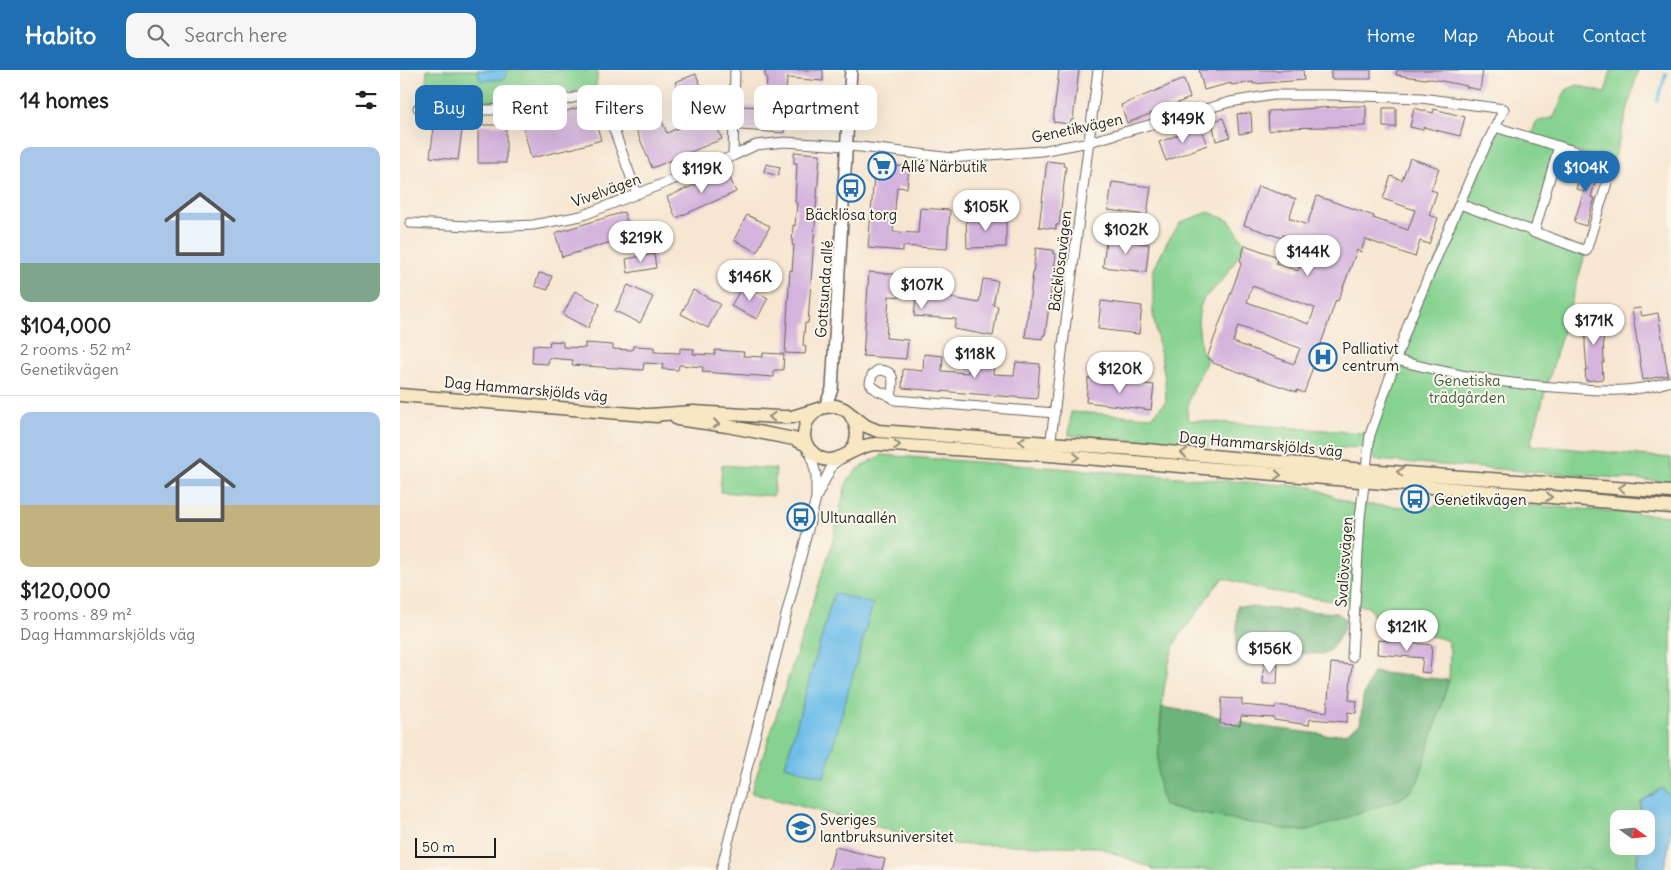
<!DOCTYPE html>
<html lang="en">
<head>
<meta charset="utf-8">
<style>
	:root { --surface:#fff; --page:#f6f6f6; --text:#222; --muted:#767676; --line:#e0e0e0; --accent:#1f6fb2 }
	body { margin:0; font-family:Delius,sans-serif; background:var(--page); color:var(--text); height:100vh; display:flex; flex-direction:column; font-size:19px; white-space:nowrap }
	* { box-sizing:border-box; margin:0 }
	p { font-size:16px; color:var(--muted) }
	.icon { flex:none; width:28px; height:28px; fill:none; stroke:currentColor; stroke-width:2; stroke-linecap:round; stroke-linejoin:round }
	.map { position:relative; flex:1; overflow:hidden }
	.details { display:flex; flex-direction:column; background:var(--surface); width:400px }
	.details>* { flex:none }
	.banner { position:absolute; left:15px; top:15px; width:475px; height:45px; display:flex; gap:10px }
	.needle { width:32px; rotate:105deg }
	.buttons { position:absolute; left:1210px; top:740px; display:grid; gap:10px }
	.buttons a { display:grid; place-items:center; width:45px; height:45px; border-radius:10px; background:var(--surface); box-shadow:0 5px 20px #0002; font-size:25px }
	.scale { position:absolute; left:15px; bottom:12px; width:81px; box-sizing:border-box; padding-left:5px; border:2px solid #1c1c1c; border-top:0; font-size:14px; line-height:18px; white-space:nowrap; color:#1c1c1c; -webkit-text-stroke:4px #fbf7ec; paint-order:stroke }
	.price { position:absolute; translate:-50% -42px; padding:0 11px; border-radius:18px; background:#fff; color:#222; font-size:16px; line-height:32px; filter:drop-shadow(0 1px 2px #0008) }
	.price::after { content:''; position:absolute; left:50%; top:30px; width:15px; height:11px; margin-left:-8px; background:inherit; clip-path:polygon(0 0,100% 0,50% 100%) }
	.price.active { background:var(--accent); color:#fff }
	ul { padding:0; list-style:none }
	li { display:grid; align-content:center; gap:10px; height:265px; padding:0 20px }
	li+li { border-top:1px solid var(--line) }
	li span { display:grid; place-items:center; height:155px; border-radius:10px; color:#555 }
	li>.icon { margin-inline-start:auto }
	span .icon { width:90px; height:90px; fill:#fffc; stroke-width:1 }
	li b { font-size:21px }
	h2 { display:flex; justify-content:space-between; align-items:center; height:60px; padding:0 20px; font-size:21px }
	.tag { padding:0 18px; border-radius:10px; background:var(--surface); box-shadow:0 5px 20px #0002; font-size:18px; line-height:45px }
	.tag.active { background:var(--accent); color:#fff }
	header { display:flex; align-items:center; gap:30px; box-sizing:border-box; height:70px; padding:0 25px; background:var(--accent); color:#fff }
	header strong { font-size:24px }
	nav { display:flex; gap:28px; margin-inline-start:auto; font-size:18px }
	.search { width:350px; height:45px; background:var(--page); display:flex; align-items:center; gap:12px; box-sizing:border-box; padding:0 18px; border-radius:10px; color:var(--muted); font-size:19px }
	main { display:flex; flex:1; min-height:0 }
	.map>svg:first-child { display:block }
</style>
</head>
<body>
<header>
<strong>Habito</strong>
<div class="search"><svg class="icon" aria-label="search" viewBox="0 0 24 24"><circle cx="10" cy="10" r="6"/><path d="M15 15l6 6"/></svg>Search here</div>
<nav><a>Home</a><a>Map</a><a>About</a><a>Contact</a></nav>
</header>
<main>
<section class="details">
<h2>14 homes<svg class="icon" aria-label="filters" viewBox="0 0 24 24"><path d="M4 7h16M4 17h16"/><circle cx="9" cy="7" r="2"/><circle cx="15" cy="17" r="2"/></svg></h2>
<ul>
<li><span style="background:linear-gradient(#a9c7e8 75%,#7fa58c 0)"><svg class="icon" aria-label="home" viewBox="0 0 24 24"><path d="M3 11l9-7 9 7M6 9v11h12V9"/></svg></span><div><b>$104,000</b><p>2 rooms · 52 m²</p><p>Genetikvägen</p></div></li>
<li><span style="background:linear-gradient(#a9c7e8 60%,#c2b280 0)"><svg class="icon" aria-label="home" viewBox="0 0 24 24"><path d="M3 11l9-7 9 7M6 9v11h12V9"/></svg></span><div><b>$120,000</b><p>3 rooms · 89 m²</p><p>Dag Hammarskjölds väg</p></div></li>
</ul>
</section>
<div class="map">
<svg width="1271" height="800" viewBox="0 0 1271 800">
	<rect width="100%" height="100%" fill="#fbf7ec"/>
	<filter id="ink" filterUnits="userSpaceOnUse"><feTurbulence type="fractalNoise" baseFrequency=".02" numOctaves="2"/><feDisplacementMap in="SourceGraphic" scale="10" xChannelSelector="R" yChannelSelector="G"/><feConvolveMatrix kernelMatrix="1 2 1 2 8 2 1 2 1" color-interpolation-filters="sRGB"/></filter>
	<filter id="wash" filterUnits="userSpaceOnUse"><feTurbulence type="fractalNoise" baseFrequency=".0096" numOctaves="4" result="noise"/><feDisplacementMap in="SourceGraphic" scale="20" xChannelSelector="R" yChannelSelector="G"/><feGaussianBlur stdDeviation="1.12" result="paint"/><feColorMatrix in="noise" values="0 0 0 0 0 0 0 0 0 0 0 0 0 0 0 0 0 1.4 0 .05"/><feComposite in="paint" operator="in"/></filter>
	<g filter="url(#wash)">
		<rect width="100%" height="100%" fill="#f7e6d1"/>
		<path fill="#86d290" stroke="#517756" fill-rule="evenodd" d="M27,0H198L196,16L136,32L25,30Z
			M1211,0H1238L1213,93L1159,76L1134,162L1186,181L1130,375L1271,388V412L975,390L967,377L906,380L852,374L826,378L669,365L671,342L752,347L766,331L765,308L753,244V201L767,172L781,152L809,142L830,151L845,175L823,210L804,228L800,237L798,251L801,279L807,288C801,310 784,326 788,350L963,363L970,365L1009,252L1095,57L1131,67L1136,52L1154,47L1166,20L1177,15L1205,23Z
			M482,385L912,417L951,434L1030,438L1052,429L1271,446V728L1262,718L1241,732L1239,749H1219V776H1238L1237,795L1251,800H752V798L698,777L542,774L351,723L431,477L446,414C454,398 468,393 482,385ZM823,508L865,520L969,537C972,543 975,549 980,553C997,564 1028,562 1048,571L1050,581L1049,610L1018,711L1011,721L1000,729L923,756L903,761L883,759L771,738L764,735C752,704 762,604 775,573C779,565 785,558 791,551C801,537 811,521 823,508Z
			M322,395L376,399L373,426L320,422Z"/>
		<path fill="#6cb47a" stroke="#44684b" d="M837,536L937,543L946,549C943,565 936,573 926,584L836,582Z
			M973,602L1049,610L1018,711L1011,721L1000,729L923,756L903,761L883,759L771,738L764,735C753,705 760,669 762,637L809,645L864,657L929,665L947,663L960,654L963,627Z"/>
		<path fill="#6ebde9" stroke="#456c82" d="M77,0H108L104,9L81,11Z
			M434,523L473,534L424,707L385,696Z
			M1262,718L1271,728C1271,753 1271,777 1263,800H1251L1237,795L1238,776H1246V749H1239L1241,732Z"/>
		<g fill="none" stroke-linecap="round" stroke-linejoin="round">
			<path stroke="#6ebde9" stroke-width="3" d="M1257,31L1266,4"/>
		</g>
		<g id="blocks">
			<path fill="#d4b3dd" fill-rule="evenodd" d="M365,0H423V11L387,8L384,63L340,60V36L365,37L367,7H365Z
				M659,0H679L673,50H671L670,54L653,52Z
				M799,0H903L904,10L853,14V12L831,15V13L804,20Z
				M931,0H971V9H931Z
				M997,0H1083L1080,20L1066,17L1067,16L1026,8V9L996,5Z
				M296,4L322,69L252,98L225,33L250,22L267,63L292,52L275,12Z
				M784,9L790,28L727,53L721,35Z
				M190,34L201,70L174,78L131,88L122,51L149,45L150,46Z
				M953,36H966V56L883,58L869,61L868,41Z
				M983,38H996V57H983Z
				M1014,38L1033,43L1034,39L1065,47L1060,66L1023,57V60L1010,57Z
				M851,43L852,62L839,64L837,44Z
				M823,48L830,67L816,71L812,52Z
				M35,50L63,53L58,90L30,87Z
				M78,55H106V93H78Z
				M800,57L807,75L766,91L759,72Z
				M394,82L420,84L408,253H405L403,275L406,276L405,284L385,283L390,200L392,201L394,175H392L393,155L395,156L397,133L395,132L397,93H394Z
				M1010,88L1039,98L1031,120L1037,122L1029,145L1038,148L1029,174L1020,171L1015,187L965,169L961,182L957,180L938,231L936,230L904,323L897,320V322L813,293V291L807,288L842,192L840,191L845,175L878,187L876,193L898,201L904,185L898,183L902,172L883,165L882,168L844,155L858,116L896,129L889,148L907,155L917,126L974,146L973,148L1008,160L1015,140L983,129L991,106L1002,110ZM852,216L915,238L909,254L847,232ZM838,256L900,278L894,294L833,272Z
				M647,91L664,93L663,96L666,97L659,155H656V159L639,157Z
				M1184,93L1199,98L1191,127L1195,128L1186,156L1174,152L1184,121L1176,119Z
				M366,94L380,97L378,106L364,102Z
				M475,94L509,97L507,118L497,117L493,162L518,163L520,138L550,140L547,179L503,176V181L468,178Z
				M327,101L336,122L276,148L267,127Z
				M712,112L751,117L747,145L708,140Z
				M224,142L231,166L162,187L155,163Z
				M347,145L370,156L357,182L334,170Z
				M606,146V177L567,178L566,147Z
				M706,169L749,174L746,202L703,197Z
				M636,178L653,180V184H656L645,265H643L642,269L625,267Z
				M254,184L256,198L228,203L226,189Z
				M469,202L547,209L546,227L579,233L583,209L598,211L593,235L598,236L593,266L554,259L556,249L514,246L516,228L489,226L486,268L508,270L506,289L463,286Z
				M139,203L152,206L148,220L135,216Z
				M228,215L253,227L240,253L215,241Z
				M343,215L368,228L357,249L331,236Z
				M293,220L320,234L308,258L281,244Z
				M175,221L200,234L188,258L163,245Z
				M701,231L742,236L739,264L698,259Z
				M1240,238L1242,246L1258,243L1268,305L1243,310L1232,239Z
				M1186,242L1203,244L1202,262L1203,263L1204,293H1202L1203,309L1186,311L1185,300H1187L1185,275Z
				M150,271L163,272V277L185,278V273L213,275V279L232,280L233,276L254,277V282L280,283V278L294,279L293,284L315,285V280L344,282L343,286L363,287V283L384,284L383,300H374V307L302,302L303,297L279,295L278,300L262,299L263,294L244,293L243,300L172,295L173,290L149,288L148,294L132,293L133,275L149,276Z
				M524,284L543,286L542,301L568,303L569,288L594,290L593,304L614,305L616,292L640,294L637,329L502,318L503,299L523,301Z
				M688,308L754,315L751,340L686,332Z
				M978,570L1032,575L1030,603L1021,602L1023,588L977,584Z
				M864,593L878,594L877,614H863Z
				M931,593L952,595L949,630L957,631L956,643L948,642L947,652L910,649L909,655L874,650V648L841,646L840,655L820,654L822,628L842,629V635L875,638L876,635L927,642Z
				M435,777L485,789L482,800H429Z"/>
		</g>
	</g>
	<g filter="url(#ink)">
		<use href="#blocks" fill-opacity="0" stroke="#69635b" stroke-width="1"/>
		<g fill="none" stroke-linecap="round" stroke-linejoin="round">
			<g stroke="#69635b" stroke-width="11">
				<path id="minor" d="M18,38L90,40L138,37L200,21L237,124
					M333,86L335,0
					M1060,134L1186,181L1213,93L1095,57
					M10,153L89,157L133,155L181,146L333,86L356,75L385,72L461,77L552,88L641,81L689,72L830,32L873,25H932L1021,28L1104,39L1073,102L1009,252L970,365L960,448L952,587
					M1134,163L1159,76
					M996,290C1052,305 1110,315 1169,318C1207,321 1234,323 1271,311
					M491,326C494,312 496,300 478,300L472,305L470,313C476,324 488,322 495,330L655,343
					M650,377L698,0
					M410,380L416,405V426
					M321,800L416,428L433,394L442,388"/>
			</g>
			<g stroke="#69635b" stroke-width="14">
				<path id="tertiary" d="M425,337L432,319L451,0"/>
			</g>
			<g stroke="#69635b" stroke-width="15">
				<path id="secondary" d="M0,325L257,346
					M418,340C411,345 406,350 405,358C403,366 404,374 410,380C433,406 452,373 477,374L649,385L1271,437
					M250,345L293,342L378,347H392L425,337L436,336L444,339L466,356L478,361L735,379L965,400L1271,422
					M277,349L327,356L394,369L407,375
					M450,382C459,370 459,359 451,346"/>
			</g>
			<use href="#minor" stroke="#fff" stroke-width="9"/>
			<use href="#tertiary" stroke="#fff" stroke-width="11"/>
			<use href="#secondary" stroke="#f7e8c3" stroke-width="12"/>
		</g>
		<defs><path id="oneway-chevron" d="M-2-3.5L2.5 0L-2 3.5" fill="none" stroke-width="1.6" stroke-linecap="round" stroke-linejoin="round" transform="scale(1.25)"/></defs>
		<g stroke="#948c78">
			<use href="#oneway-chevron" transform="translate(372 347) rotate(-177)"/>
			<use href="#oneway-chevron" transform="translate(316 354) rotate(8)"/>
			<use href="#oneway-chevron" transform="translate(622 371) rotate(-176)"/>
			<use href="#oneway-chevron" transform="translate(497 375) rotate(4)"/>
			<use href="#oneway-chevron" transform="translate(784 383) rotate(-175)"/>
			<use href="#oneway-chevron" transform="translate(676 387) rotate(5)"/>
			<use href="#oneway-chevron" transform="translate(1000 402) rotate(-176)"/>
			<use href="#oneway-chevron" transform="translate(878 405) rotate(5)"/>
			<use href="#oneway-chevron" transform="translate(1222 418) rotate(-176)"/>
			<use href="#oneway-chevron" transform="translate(1149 427) rotate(5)"/>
		</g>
	</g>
	<defs>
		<g id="supermarket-ring" transform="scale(1.4375)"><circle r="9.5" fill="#fbf7ec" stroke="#1f6fb2" stroke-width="1.5"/><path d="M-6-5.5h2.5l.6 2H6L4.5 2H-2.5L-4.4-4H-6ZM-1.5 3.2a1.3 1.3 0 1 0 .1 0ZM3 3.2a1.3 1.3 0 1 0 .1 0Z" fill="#1f6fb2"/></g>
		<g id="bus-ring" transform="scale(1.4375)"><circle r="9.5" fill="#fbf7ec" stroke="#1f6fb2" stroke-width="1.5"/><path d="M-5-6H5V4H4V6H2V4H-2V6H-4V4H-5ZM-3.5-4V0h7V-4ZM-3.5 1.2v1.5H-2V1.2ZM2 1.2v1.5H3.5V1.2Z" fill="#1f6fb2"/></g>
		<g id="hospital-ring" transform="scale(1.4375)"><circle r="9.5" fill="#fbf7ec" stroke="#1f6fb2" stroke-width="1.5"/><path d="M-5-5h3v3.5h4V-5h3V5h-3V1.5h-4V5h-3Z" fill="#1f6fb2"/></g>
		<g id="university-ring" transform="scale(1.4375)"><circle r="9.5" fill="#fbf7ec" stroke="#1f6fb2" stroke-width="1.5"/><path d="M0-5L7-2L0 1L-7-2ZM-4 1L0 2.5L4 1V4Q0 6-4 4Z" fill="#1f6fb2"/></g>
	</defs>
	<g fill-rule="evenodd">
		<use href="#supermarket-ring" x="482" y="96"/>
		<use href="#bus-ring" x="451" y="118"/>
		<use href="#hospital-ring" x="923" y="287"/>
		<use href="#bus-ring" x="1015" y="429"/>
		<use href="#bus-ring" x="401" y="447"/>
		<use href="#university-ring" x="401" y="758"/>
	</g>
	<g text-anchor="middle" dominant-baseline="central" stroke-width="4" stroke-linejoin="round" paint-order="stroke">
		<g font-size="15" fill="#1c1c1c" stroke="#fbf7ec">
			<text transform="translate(677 58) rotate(-12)">Genetikvägen</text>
			<text transform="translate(206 120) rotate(-20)">Vivelvägen</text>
			<text transform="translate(660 191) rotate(-83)">Bäcklösavägen</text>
			<text transform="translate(424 219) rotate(-86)">Gottsunda allé</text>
			<text transform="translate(126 319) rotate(5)">Dag Hammarskjölds väg</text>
			<text transform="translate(861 374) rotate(5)">Dag Hammarskjölds väg</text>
			<text transform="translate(944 492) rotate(-86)">Svalövsvägen</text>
		</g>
		<g font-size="15" fill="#1c1c1c" stroke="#fbf7ec" text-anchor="start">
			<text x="501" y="96">Allé Närbutik</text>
			<text x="451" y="144" text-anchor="middle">Bäcklösa torg</text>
			<text x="942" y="278">Palliativt<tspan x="942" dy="17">centrum</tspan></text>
			<text x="1034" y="429">Genetikvägen</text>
			<text x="420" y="447">Ultunaallén</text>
			<text x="420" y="749">Sveriges<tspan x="420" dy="17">lantbruksuniversitet</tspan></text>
		</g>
		<g font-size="15" fill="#415c45" stroke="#fbf7ec">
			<text x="1067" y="310">Genetiska<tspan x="1067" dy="17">trädgården</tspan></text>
		</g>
	</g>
</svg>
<div class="buttons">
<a><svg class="needle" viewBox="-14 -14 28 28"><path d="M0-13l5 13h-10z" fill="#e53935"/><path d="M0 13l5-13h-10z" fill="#767676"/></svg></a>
</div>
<div class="scale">50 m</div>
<b class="price" style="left:783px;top:74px">$149K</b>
<b class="price active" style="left:1186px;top:123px">$104K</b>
<b class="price" style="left:302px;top:124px">$119K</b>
<b class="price" style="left:586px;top:162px">$105K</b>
<b class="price" style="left:726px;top:185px">$102K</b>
<b class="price" style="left:241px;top:193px">$219K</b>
<b class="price" style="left:908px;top:207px">$144K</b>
<b class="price" style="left:350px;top:232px">$146K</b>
<b class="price" style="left:522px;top:240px">$107K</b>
<b class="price" style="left:1194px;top:276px">$171K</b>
<b class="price" style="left:575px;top:309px">$118K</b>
<b class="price" style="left:720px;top:324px">$120K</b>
<b class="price" style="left:1007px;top:582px">$121K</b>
<b class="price" style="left:870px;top:604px">$156K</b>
<div class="banner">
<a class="tag active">Buy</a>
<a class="tag">Rent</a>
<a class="tag">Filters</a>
<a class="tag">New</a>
<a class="tag">Apartment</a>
</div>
</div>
</main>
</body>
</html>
